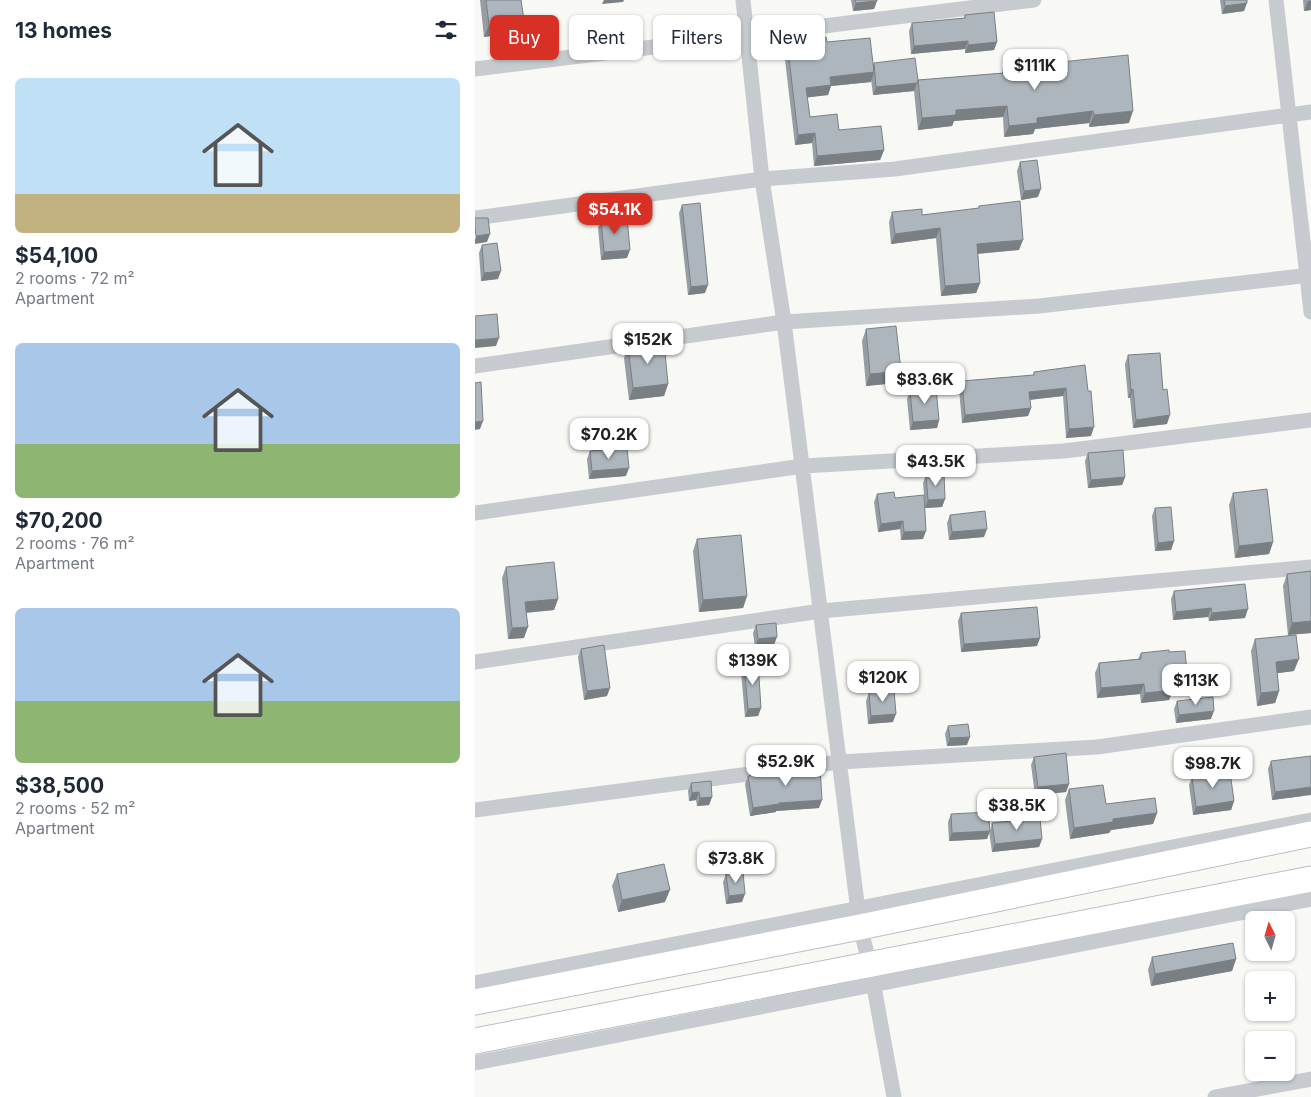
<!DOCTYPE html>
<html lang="en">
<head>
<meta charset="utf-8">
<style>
	:root { --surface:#fff; --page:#f6f6f7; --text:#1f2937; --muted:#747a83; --accent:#d93025 }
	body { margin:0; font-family:Inter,sans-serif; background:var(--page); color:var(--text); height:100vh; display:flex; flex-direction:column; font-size:19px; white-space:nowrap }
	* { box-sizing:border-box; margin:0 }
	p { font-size:16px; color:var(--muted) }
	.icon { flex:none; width:28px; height:28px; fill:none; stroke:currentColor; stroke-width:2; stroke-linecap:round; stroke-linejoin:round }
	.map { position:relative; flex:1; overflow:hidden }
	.details { display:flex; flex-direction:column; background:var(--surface); width:475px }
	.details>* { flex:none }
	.hud { position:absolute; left:15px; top:15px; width:475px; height:45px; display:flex; gap:10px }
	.needle { width:32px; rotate:355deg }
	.controls { position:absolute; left:770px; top:911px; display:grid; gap:10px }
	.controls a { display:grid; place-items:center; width:50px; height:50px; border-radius:8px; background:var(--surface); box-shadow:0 1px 4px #0004; font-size:25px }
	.price { position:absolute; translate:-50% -42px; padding:0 11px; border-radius:10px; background:#fff; color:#222; font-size:16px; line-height:32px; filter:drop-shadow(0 1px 2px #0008) }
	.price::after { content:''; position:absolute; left:50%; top:30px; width:15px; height:11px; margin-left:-8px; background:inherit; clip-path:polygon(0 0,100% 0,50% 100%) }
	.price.current { background:var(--accent); color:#fff }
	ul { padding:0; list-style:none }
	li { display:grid; align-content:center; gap:10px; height:265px; padding:0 15px }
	li span { display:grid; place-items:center; height:155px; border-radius:8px; color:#555 }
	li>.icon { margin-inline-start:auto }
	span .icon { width:90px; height:90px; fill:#fffc; stroke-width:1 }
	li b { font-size:21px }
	h2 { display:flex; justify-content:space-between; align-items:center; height:60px; padding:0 15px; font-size:21px }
	.tag { padding:0 18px; border-radius:8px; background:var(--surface); box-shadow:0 1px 4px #0004; font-size:18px; line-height:45px }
	.tag.current { background:var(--accent); color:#fff }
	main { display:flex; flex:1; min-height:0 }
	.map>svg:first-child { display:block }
</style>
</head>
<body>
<main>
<section class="details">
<h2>13 homes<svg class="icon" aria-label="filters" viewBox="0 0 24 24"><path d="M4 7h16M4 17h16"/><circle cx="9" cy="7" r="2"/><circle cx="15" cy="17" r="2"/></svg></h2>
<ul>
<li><span style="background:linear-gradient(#bfe0f5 75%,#c2b280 0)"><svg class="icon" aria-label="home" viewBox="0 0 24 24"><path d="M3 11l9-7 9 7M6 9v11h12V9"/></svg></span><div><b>$54,100</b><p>2 rooms · 72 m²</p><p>Apartment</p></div></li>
<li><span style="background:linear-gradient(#a9c7e8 65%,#8fb573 0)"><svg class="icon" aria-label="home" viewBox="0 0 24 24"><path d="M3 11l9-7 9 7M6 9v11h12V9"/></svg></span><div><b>$70,200</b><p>2 rooms · 76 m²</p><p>Apartment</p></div></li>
<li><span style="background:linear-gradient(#a9c7e8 60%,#8fb573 0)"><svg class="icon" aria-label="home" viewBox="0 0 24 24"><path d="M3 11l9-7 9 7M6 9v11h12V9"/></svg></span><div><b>$38,500</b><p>2 rooms · 52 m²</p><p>Apartment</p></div></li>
</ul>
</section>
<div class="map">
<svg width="836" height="1097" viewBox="0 0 836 1097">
	<rect width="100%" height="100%" fill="#f8f8f5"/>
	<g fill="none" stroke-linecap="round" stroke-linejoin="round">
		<g stroke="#babec2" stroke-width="27">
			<path id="primary" d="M0,1002L385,927L836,834
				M0,1041L836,879"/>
		</g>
		<path stroke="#c7cbcf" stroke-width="15" d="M268,0L287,179L309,322L385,927L395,965L419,1097
			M801,0L836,312
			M0,69L559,0
			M0,218L287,179L420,169L836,112
			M0,366L309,322L564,306L836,275
			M0,513L328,466L589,451L836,420
			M0,662L346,611L836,567
			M0,810L365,762L622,747L836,717
			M0,983L836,820
			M0,1063L836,899
			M740,1097L836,1079"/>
		<use href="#primary" stroke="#fff" stroke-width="25"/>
	</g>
	<path fill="#969da3" d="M5,0H46L44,32L9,37Z
		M376,0H402L399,9L378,11Z
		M745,0H772L769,11L747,14Z
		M828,0H836V10L829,11Z
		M490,15L522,42L519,50L490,53V49L436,54L434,31L437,23L489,18Z
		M312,41L352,42L398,64L443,80L527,73L528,68L654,123L614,127V123L560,129L558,134L529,137L528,117L479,121L477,126L443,130L439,91L398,95L396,79V82L356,86L353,95L332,97L335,117L409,150L405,160L339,166L337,143L320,145L309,51Z
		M545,162L563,197L546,200L542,171Z
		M207,205L230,293L213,295L204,213Z
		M504,206L544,250L503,254L505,283L501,293L466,296L461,238L416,244L414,222L417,212L447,215L503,209Z
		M126,220L152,258L126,260L123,228Z
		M7,245L23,279L6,281L4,253Z
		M391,329L426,371L421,383L391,386L387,341Z
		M153,346L193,384L189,396L154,400L149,358Z
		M653,355L688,390L692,424L658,428L655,398H653L650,364Z
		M610,365L616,436L591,438L588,396L555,400L556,408L553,416L487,423L484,390L487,381L558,375L559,372Z
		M435,391L464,420L462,428L435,430L432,399Z
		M115,451L151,476L114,479L112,459Z
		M613,453L650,477L647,485L613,488L610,461Z
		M451,475L470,499L467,507L450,508L448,539L426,540L425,529L403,532L399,502L402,494L420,498L450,506L448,483Z
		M758,493L798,542L794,554L760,558L754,505Z
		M680,508L699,541L696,550L680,551L677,516Z
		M475,515L509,537L474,540L472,523Z
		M222,539L272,596L268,608L224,612L218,551Z
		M31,567L83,599L79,610L51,613L49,638L33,639L27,578Z
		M836,571V633L813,635L808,586L812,574Z
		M699,591L770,618L734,621L733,617L698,620L696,599Z
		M486,613L562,646L486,652L483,621Z
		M281,625L299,645L280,647L278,633Z
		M780,639L819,671L802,673L804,691L800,703L782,706L776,651Z
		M106,649L132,696L109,700L103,657Z
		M694,652L712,673L709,683L698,685V690L694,700L666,703L665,694L622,698L620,673L624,663L663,659L666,653Z
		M269,664L286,708L283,716L270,717L266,672Z
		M394,693L418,722L393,724L391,701Z
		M702,701L736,719L701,723L699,709Z
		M473,726L492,745L472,746L470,734Z
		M559,757L594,784L591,792L560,795L556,765Z
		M796,761L828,796L797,800L793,769Z
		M273,776L344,808L301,811V812L275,816L270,784Z
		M717,777L759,801L756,810L718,815L714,785Z
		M216,783L237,797L234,805L222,806L221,800L214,801L213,791Z
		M594,789L631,804L682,813L678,824L636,830L634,833L595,839L590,800Z
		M476,814L515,831L517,823L567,839L564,847L517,852L514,831L512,839L474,841L473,822Z
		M142,874L190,902L143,912L137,886Z
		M251,874L267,902L251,904L248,882Z
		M677,957L761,959L757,971L676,986L673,970Z"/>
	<path fill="#7a7f84" d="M129,0H149L148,2L127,4Z
		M402,1L399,9L378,11L381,3Z
		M833,1H836V10L829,11Z
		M772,3L769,11L747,14L750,6Z
		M49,20L44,32L9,37L14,25Z
		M493,41L490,49L436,54L439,46Z
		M522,42L519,50L490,53L493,45Z
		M399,72L396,82L356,86L353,95L328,98L331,88L355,77Z
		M442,83L439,91L398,95L401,87Z
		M532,106L528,117L479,121L477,126L443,130L447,118L481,110Z
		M618,111L614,123L560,129L558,134L529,137L534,126L562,118Z
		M658,111L654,123L614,127L619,115Z
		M340,133L337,143L320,145L323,135Z
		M409,150L405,160L339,166L342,156Z
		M566,189L563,197L546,200L549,191Z
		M465,228L461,238L416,244L420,234Z
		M15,234L12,242L0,244V240L1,236Z
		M548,240L544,250L498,254L502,244Z
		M155,250L152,258L126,260L129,252Z
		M26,271L23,279L6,281L9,273Z
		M505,283L501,293L466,296L470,286Z
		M233,285L230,293L213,295L216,287Z
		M24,338L21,346L0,348V340Z
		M426,371L421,383L391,386L395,374Z
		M193,384L189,396L154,400L158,388Z
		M591,388L588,396L551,400L554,392Z
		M658,389L655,398H653L656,390Z
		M556,408L553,416L487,423L490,415Z
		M695,415L692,424L658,428L661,420Z
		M464,420L462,428L435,430L438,422Z
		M8,421L5,429L0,430V422Z
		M619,427L616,436L591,438L594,429Z
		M154,468L151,476L114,479L117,471Z
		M650,477L647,485L613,488L616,480Z
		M470,499L467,507L450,508L453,500Z
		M428,521L425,529L403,532L406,524Z
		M512,529L509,537L474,540L477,532Z
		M451,531L448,539L426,540L429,532Z
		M699,541L696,550L680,551L683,543Z
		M798,542L794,554L760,558L764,546Z
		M272,596L268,608L224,612L228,600Z
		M83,599L79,610L46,613L50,602Z
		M736,608L733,617L698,620L701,612Z
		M773,609L770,618L734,621L737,613Z
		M836,621V633L813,635L817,623Z
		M53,627L49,638L33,639L37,628Z
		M302,637L299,645L280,647L283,639Z
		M565,638L562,646L486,652L489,644Z
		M824,659L819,671L797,674L801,662Z
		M712,673L709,683L693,685L697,675Z
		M669,684L665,694L622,698L626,688Z
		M135,688L132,696L109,700L112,691Z
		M698,690L694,700L666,703L670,693Z
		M804,691L800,703L782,706L786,693Z
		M286,708L283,716L270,717L273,709Z
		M739,711L736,719L701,723L704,715Z
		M421,714L418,722L393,724L396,716Z
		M495,737L492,745L472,746L475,738Z
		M594,784L591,792L560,795L563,787Z
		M836,787V795L797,800L800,792Z
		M224,792L221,800L214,801L217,793Z
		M237,797L234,805L222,806L225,798Z
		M347,800L344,808L301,811V812L275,816L278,808L304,803Z
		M759,801L756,810L718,815L721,807Z
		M682,813L678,824L636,830L634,833L595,839L599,828L638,819Z
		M515,831L512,839L474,841L477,833Z
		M567,839L564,847L517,852L520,844Z
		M195,890L190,902L143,912L147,900Z
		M270,894L267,902L251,904L254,896Z
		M761,959L757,971L676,986L680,974Z"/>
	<path fill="#aeb6bd" stroke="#7a7f84" d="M11,0H46L49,20L14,25Z
		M380,0H402V1L381,3Z
		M749,0H772V3L750,6Z
		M519,12L522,42L493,45V41L439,46L437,23L490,18V15Z
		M351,37L352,42L395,38L399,72L355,77L356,85L331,88L335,117L362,114L364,130L406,126L409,150L342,156L340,133L323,135L312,41Z
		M653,55L658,111L619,115L618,111L562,118V123L534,126L532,106L481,110V115L447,118L443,80L529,73L528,68Z
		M440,58L443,80L442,83L401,87L399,63Z
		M562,160L566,189L549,191L545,162Z
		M545,201L548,240L502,244L505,283L470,286L465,228L420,234L417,212L447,209V215L504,208V206Z
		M225,203L233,285L216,287L207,205Z
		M0,218H13L15,234L1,236L0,227Z
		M152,218L155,250L129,252L126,220Z
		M22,243L26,271L9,273L7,245Z
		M22,314L24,338L0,340V316Z
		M421,326L426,371L395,374L391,329Z
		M189,342L193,384L158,388L153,346Z
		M685,353L688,390L692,389L695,415L661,420L658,389L656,390L653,355Z
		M610,365L613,391H616L619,427L594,429L591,388L554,392L556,408L490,415L487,381L559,375V372Z
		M6,382L8,421L0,422V383Z
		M461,388L464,420L438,422L435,391Z
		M152,448L154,468L117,471L115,451Z
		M648,450L650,477L616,480L613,453Z
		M469,473L470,499L453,500L451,475Z
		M792,489L798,542L764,546L758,493Z
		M419,492L420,498L449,495L451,531L429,532L428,521L406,524L402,494Z
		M696,507L699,541L683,543L680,508Z
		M510,511L512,529L477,532L475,515Z
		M266,535L272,596L228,600L222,539Z
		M79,562L83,599L50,602L53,627L37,628L31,567Z
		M836,571V621L817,623L812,574Z
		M770,584L773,609L737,613L736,608L701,612L699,591Z
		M562,607L565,638L489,644L486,613Z
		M301,623L302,637L283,639L281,625Z
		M821,635L824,659L801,662L804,691L786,693L780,639Z
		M129,645L135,688L112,691L106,649Z
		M694,650V652L710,651L712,673L697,675L698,690L670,693L669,684L626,688L624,663L666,659V653Z
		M283,663L286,708L273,709L269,664Z
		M419,690L421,714L396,716L394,693Z
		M738,697L739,711L704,715L702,701Z
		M493,724L495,737L475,738L473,726Z
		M591,753L594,784L563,787L559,757Z
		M836,756V787L800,792L796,761Z
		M345,766L347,800L304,803V804L278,808L273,776Z
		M755,772L759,801L721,807L717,777Z
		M236,781L237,797L225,798L224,792L217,793L216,783Z
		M628,785L631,804L680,798L682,813L638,819V822L599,828L594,789Z
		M513,812L515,831L477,833L476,814Z
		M565,818L567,839L520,844L517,823Z
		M189,864L195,890L147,900L142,874Z
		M268,872L270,894L254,896L251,874Z
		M758,943L761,959L680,974L677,957Z"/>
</svg>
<div class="controls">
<a><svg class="needle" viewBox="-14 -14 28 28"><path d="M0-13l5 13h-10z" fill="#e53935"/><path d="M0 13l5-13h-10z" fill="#747a83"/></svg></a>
<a>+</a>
<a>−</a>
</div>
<b class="price" style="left:560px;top:91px">$111K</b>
<b class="price current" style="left:140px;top:235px">$54.1K</b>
<b class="price" style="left:173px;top:365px">$152K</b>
<b class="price" style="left:450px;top:405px">$83.6K</b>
<b class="price" style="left:134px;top:460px">$70.2K</b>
<b class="price" style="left:461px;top:487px">$43.5K</b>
<b class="price" style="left:278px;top:686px">$139K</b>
<b class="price" style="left:408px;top:703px">$120K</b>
<b class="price" style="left:721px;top:706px">$113K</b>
<b class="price" style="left:311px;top:787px">$52.9K</b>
<b class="price" style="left:738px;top:789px">$98.7K</b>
<b class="price" style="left:542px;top:831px">$38.5K</b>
<b class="price" style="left:261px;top:884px">$73.8K</b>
<div class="hud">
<a class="tag current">Buy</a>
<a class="tag">Rent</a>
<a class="tag">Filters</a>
<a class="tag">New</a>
</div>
</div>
</main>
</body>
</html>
